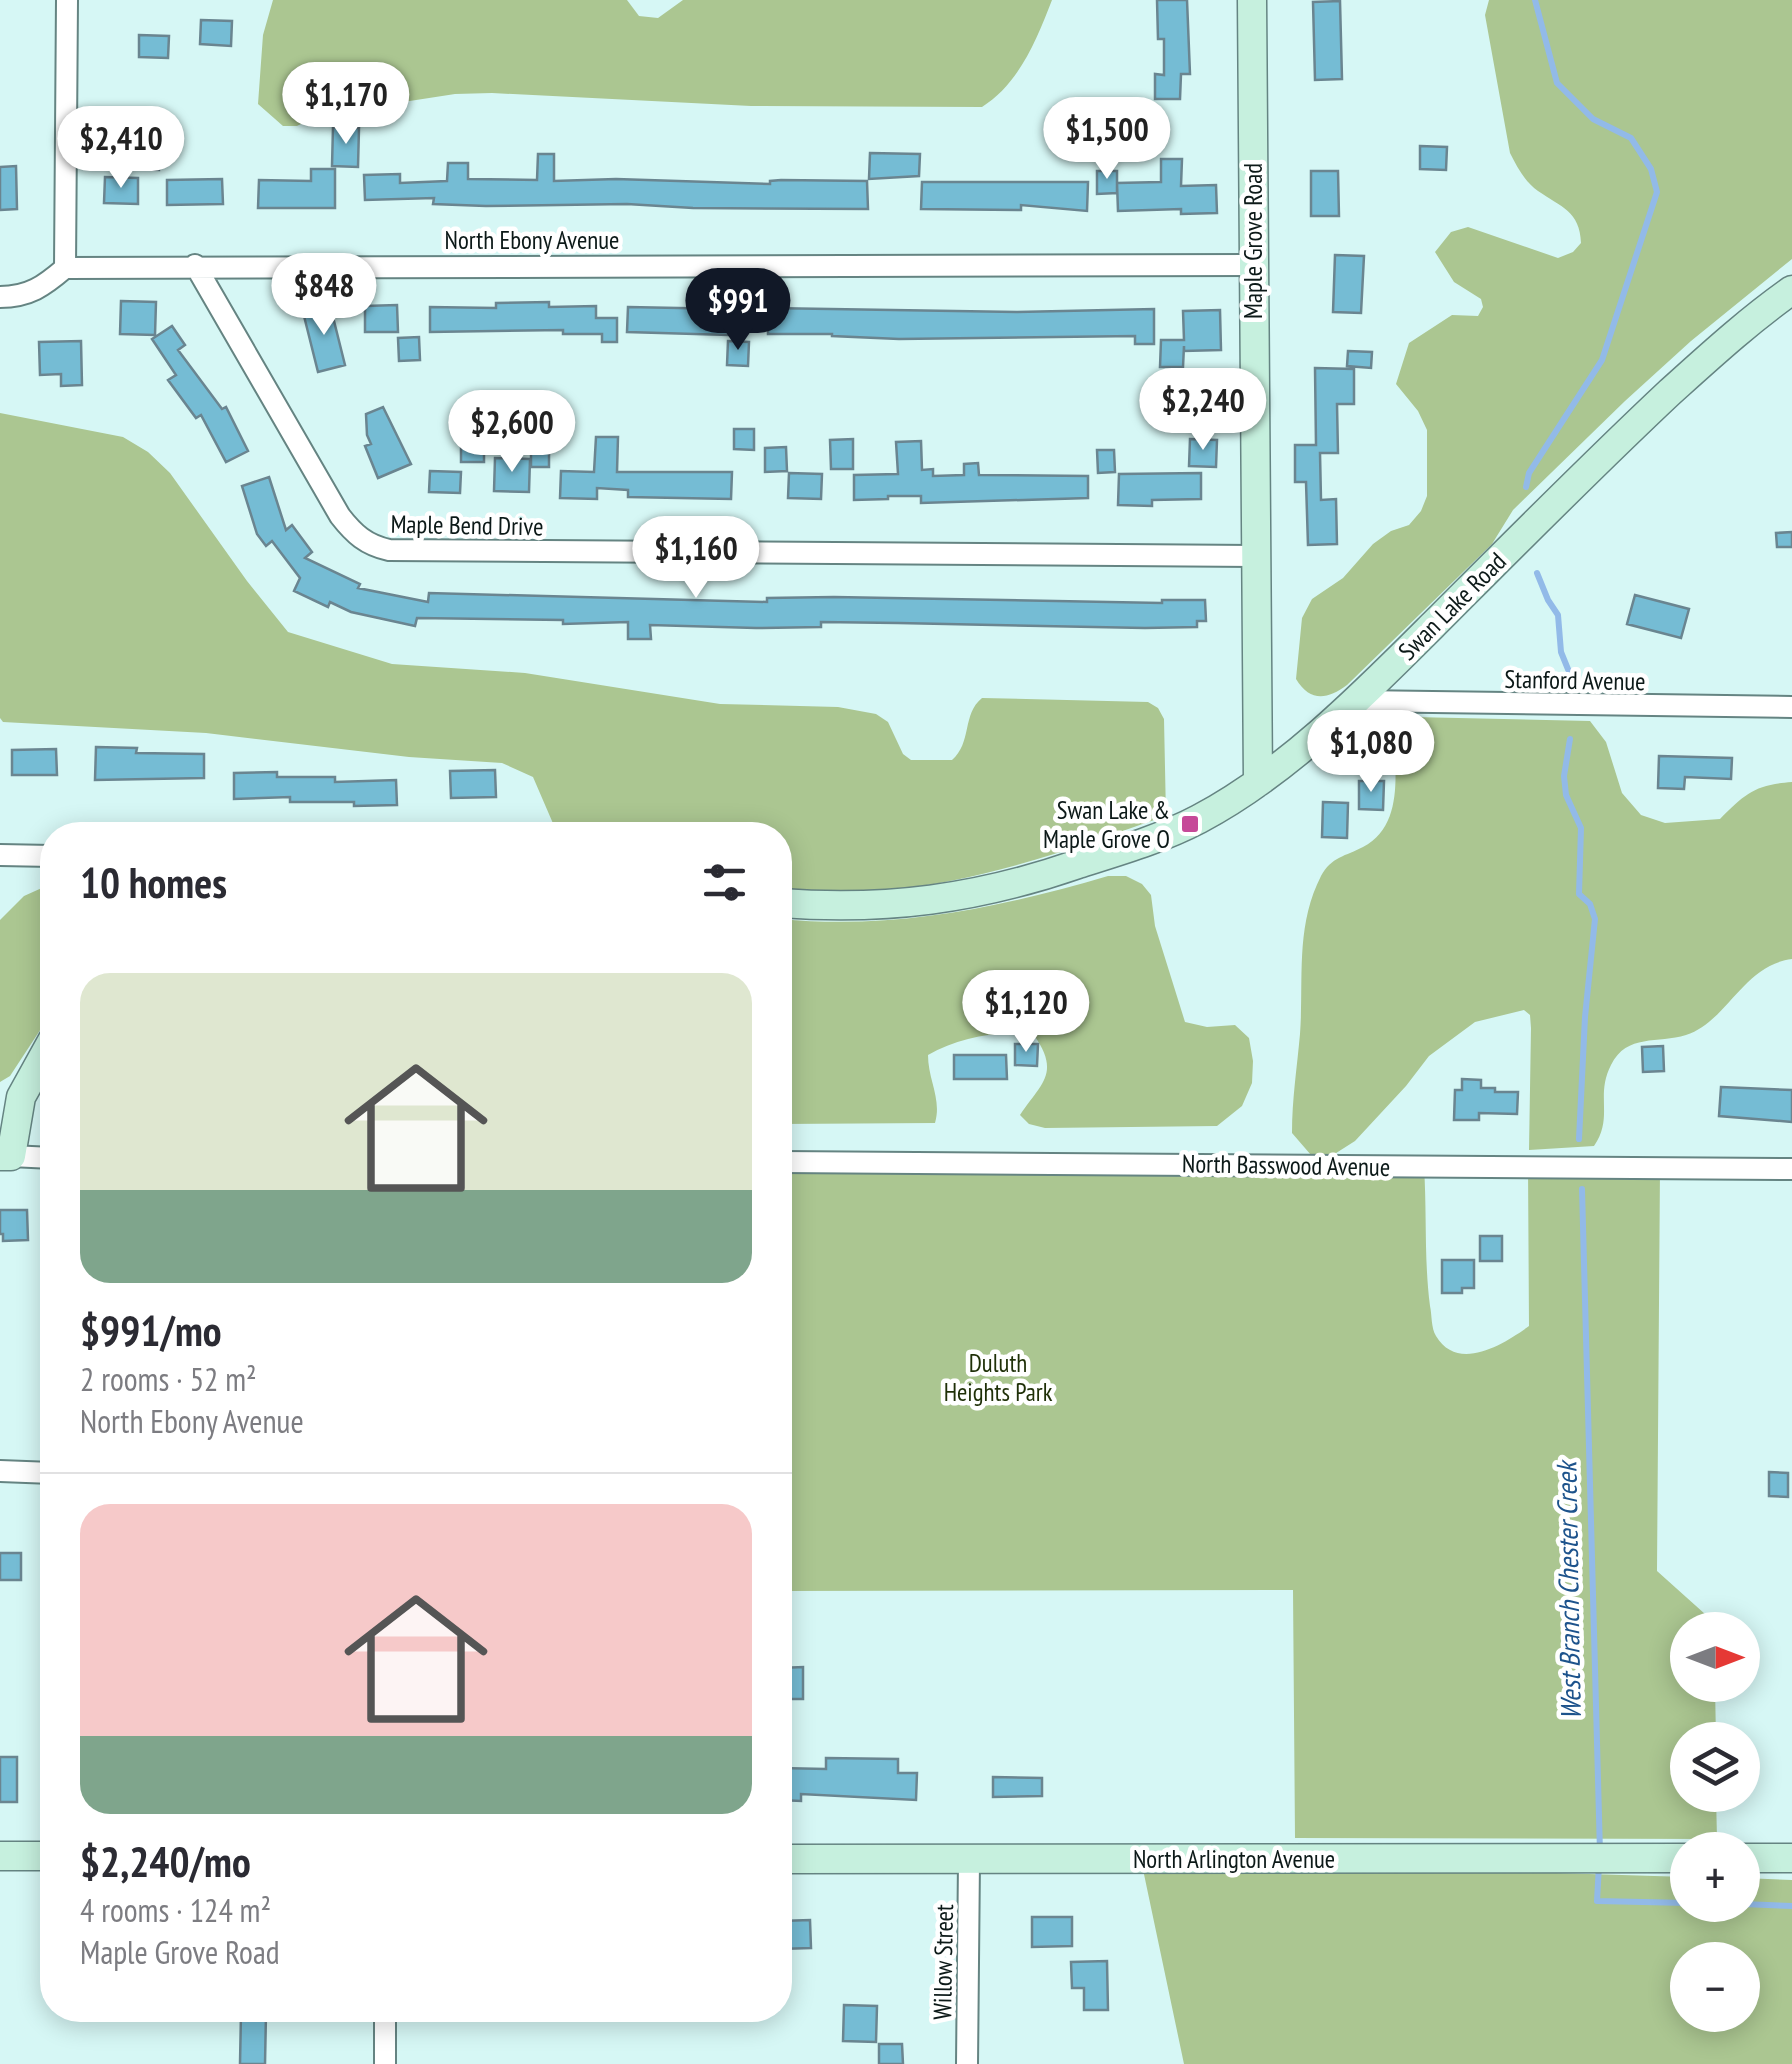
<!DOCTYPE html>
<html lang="en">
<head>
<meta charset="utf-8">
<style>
	:root { --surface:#fff; --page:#f2f2f3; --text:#2b2b33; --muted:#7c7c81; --line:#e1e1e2; --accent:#111827 }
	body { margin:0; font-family:"PT Sans Narrow",sans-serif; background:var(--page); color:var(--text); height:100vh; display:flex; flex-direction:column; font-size:38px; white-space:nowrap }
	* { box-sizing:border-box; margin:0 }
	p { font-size:32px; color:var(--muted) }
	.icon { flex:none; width:55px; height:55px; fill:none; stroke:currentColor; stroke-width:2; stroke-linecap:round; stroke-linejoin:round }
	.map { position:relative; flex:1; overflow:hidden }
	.side { position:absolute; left:40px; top:822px; width:752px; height:1200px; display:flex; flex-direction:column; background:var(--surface); border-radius:40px; box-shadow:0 5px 25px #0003 }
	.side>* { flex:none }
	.needle { width:65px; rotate:90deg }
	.fabs { position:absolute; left:1670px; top:1612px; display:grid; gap:20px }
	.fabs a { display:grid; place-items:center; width:90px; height:90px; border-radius:50%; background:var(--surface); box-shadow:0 5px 25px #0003; font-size:50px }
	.price { position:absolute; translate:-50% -85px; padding:0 22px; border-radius:35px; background:#fff; color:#222; font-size:32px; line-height:65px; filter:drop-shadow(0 2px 5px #0008) }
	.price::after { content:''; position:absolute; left:50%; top:60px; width:30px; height:22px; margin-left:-15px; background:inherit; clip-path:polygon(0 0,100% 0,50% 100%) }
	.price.selected { background:var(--accent); color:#fff }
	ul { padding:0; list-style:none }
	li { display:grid; align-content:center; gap:20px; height:530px; padding:0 40px }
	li+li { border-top:2px solid var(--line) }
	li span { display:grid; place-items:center; height:310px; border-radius:30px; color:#555 }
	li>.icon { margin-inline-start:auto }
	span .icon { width:180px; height:180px; fill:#fffc; stroke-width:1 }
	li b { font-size:42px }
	h2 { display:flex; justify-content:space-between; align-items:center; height:120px; padding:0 40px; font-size:42px }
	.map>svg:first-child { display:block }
</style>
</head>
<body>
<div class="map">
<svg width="1792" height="2064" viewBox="0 0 1792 2064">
	<rect width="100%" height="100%" fill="#d6f7f5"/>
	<path fill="#abc691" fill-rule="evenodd" d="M273,0H627L639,16L658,18L683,0H1052C1037,39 1019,84 982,107L751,106L492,93L455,94L319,115L297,126H283L258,104L263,35Z
		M1489,0H1792V259L1691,341L1625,401L1513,510L1492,544L1347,685C1327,700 1310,702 1296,679L1302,618L1312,599L1343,578L1373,544L1391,531L1409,525L1421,511L1427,496V430L1418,411L1396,384L1409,343L1452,315L1478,316L1483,307L1481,299L1454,282L1435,252L1451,232L1468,227L1558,258L1573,252L1581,243C1580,211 1561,207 1538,191C1525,182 1517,167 1510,153L1485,15Z
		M0,413L123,437L148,452L170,473L247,581L288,632L392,664L525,673L720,704L838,707L876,714L888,722L903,754L911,760H952C972,743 962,714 982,698L1148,702L1158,708L1164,719L1166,816C1096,840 1024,867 950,881C895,892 836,893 780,890V835H558L533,777L502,763L409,757L206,733L3,722L0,718Z
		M1413,717L1590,721L1606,742L1622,793L1641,815L1665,823L1720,819C1746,793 1755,785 1792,782V959C1743,965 1727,1022 1686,1035C1658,1044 1627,1033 1611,1065C1595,1096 1614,1117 1594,1146L1529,1150L1531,1028L1530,1015L1524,1010L1475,1022L1429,1056L1406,1086L1355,1141L1333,1155H1311L1292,1133C1292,1099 1297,1068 1300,1034C1304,979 1295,927 1321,876C1331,857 1346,856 1363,847C1406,824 1394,768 1394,728L1401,721Z
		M1108,876H1126L1142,884L1151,895L1155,926L1185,1022L1207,1027L1235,1025L1249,1038L1253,1061L1252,1083L1242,1106L1217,1126L1045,1128L1029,1124L1020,1115C1041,1083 1061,1074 1034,1035C999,1030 959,1037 928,1055C928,1080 942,1099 935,1123L780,1124V919C893,930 999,908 1108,876Z
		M44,887H52V1012L10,1076L0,1082V920L24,896Z
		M780,1162L1424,1167C1427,1214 1424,1260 1430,1306C1432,1315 1431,1328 1436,1336C1458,1373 1504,1344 1529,1326L1528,1167L1660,1168L1657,1571L1715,1623V1630H1688V1685H1715L1716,1740H1688V1795H1716L1717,1839L1295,1838L1293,1590L780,1591Z
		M1141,1860L1687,1877L1688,1905H1742L1743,1878L1792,1880V2064H1184ZM1688,1960H1742V2015H1688Z"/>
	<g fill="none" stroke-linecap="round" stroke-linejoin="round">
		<path stroke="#92bae8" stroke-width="6" d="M1526,487L1529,473L1602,360L1657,192L1651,169L1631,138L1593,119L1557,83L1535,0
			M1537,573L1548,600L1558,615L1561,652L1574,684
			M1570,739L1564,776L1566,795L1581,828L1579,894L1590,904L1595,919L1585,1017L1579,1139
			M1582,1189L1600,1853
			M1599,1865L1597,1901L1688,1903
			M1742,1904L1792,1906"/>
	</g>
	<path fill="#75bcd4" stroke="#6a8590" stroke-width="2.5" d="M1157,0H1187L1190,74H1181L1180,99H1155V74L1164,75V39H1158Z
		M1340,1L1342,79L1315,80L1313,2Z
		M201,20L232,21L231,46L200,44Z
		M139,35L169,36L168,58L139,57Z
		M333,127L359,128L358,167L332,166Z
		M136,145L160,146L159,170L135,169Z
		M1420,146L1447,147L1446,170L1420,169Z
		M870,153L920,154L919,176L869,179Z
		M538,154H554V181L616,179L770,184V181L781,180L867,181L868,209L693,208L627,204L486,206L433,204L434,198L365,200L364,175L400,174V183L447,181L448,163H468V179L537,180Z
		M1161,159H1182L1181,186L1216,185L1217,213L1181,214V209L1118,211L1117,183L1161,182Z
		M16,166L17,209L0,210V167Z
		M311,169H335V208H258L259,180L311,181Z
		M1097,171H1117V193L1097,194Z
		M1311,171H1338L1339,216H1311Z
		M105,177L138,178V204L104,203Z
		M222,179L223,204L167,205V180Z
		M922,182H1088L1087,211L1021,205V210L921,209Z
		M1335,255L1364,256L1361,313L1333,312Z
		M121,301L156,302L155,335L120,334Z
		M549,302V307L596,306V318H617V342H602V334H563V330L430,332V307L496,308V303Z
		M330,305L345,365L318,372L303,312Z
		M397,305L398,332H365V306Z
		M628,307L729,309L728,335L627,332Z
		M768,308L1017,312L1154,309V344H1135V336L899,339L832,336V334H768Z
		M1220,310L1221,350L1184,351V346L1183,367H1160L1161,340H1184L1183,311Z
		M172,326L185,345L178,350L222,409L226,407L248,451L226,462L201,415L196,418L168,380L176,375L152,339Z
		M419,337L420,360L399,361L398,338Z
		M81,341L82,385L61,386V374L40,375L39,342Z
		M728,341L749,342L748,366L727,365Z
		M1348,351L1372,352L1371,368L1347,366Z
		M1315,368L1354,369V404H1337L1338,453H1320L1321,500L1336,499L1337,544L1308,545L1306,482H1295V445H1316Z
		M383,407L411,464L378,478L365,446L371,444L367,435L366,414Z
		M734,429H754V450L734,449Z
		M461,435H484V462H461Z
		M596,437H618L617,472H732L731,499L628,497V490L597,488V499L560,498L561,471L594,472Z
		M853,439V469H831L830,440Z
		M1190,439L1217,440L1216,467L1189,466Z
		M531,441H549V467H531Z
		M921,441L922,470L933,469V476L964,475V464L978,463L979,475L1088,476V498L921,503V496H888V499L854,500V475L898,474L896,442Z
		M786,447L787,471L765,472V448Z
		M1097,450H1114L1115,472L1098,473Z
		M495,458L530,459L529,492L494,491Z
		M430,471L461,472L460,493L429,492Z
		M789,473L822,474L821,499L788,498Z
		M1201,473V499L1152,500V506L1118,505L1119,474Z
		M269,477L286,530L292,525L312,552L305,558L360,584L358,588L428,602L429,593L767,602V598L834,597L1162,603V600H1205L1206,621H1197V627L1145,628L898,623L821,622V627L756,628L650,625L651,639H628V622L563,624V620L417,618L415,626L351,612L330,602L328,607L294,591L300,578L272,541L266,546L257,534L242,486Z
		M1792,532V547H1777L1776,533Z
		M1635,595L1689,609L1681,638L1627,624Z
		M96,747L137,748L136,753L204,754V778L95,780Z
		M56,749L57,775H12V750Z
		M1659,756L1732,758L1731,779L1685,777L1684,789L1658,788Z
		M495,770L496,797L451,798L450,771Z
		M277,772V777H335V782L396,780L397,805L354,806V802H290V797L234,799V773Z
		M1359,781H1384L1383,810L1359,809Z
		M1323,802L1348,803L1347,838L1322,837Z
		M1015,1044H1038L1037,1066L1015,1065Z
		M1663,1046L1664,1071L1643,1072L1642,1047Z
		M954,1055H1006L1007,1079H954Z
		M1462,1079L1481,1080V1088H1495V1092H1518L1517,1114L1479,1113V1120H1454L1455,1090H1462Z
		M1721,1087L1792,1090V1122L1719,1116Z
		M0,1210H27L28,1240L3,1241V1234H0Z
		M1480,1236H1502V1261H1480Z
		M1442,1260H1474V1288H1462V1293H1442Z
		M1769,1472L1788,1473V1497L1769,1496Z
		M0,1553H21V1580H0Z
		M803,1667V1699H780V1668Z
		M0,1757H17V1802H0Z
		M826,1758L898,1759V1773H917L916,1800L801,1794V1801L780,1800V1768L826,1769Z
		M993,1777L1042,1778V1796L993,1797Z
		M1032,1917H1072V1946L1032,1947Z
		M810,1920L811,1948L780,1949V1921Z
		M1107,1961L1108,2010H1084V1988H1072L1071,1962Z
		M844,2005L877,2006L876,2042L843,2041Z
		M241,2013H266L265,2064H240Z
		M879,2044H902L903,2064H879Z"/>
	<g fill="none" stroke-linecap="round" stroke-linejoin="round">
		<g stroke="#658482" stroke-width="24">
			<path id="street" d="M195,265L340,516C354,534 366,545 389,550L1255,556
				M65,268L67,0
				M0,297C29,297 44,286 65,268L1253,265
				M1358,701L1792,707
				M0,855L52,856
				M11,1156L52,1158
				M780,1162L1792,1169
				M0,1471L52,1473
				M385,2064V2010
				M967,2064L969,1860"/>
		</g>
		<g stroke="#658482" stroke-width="31">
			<path id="secondary" d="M1252,0L1258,782
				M780,903C886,911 977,899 1078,864C1119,851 1161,839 1199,819C1286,773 1363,695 1432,626C1511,547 1589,468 1670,392C1710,356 1748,321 1792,290
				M0,1156H11L21,1097L52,1041
				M0,1856H52
				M1742,1858H1792
				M780,1859L1688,1858"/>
		</g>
		<use href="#street" stroke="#fff" stroke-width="20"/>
		<use href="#secondary" stroke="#c6f0de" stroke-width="28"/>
	</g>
	<rect fill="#c64998" stroke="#fff" stroke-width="4" x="1180" y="814" width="20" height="20" rx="5"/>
	<g text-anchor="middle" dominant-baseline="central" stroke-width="9" stroke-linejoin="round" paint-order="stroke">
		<g font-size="25" fill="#0c1918" stroke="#fff">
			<text x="532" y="240">North Ebony Avenue</text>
			<text transform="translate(1253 241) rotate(-90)">Maple Grove Road</text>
			<text transform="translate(467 525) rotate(1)">Maple Bend Drive</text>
			<text transform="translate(1452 606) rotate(-45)">Swan Lake Road</text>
			<text transform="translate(1575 680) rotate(1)">Stanford Avenue</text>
			<text transform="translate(1286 1165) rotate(1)">North Basswood Avenue</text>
			<text x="1234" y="1859">North Arlington Avenue</text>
			<text transform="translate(943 1962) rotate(-89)">Willow Street</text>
		</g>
		<g font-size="25" fill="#0c1918" stroke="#fff" text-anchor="end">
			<text x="1170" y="810">Swan Lake &amp;<tspan x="1170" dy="29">Maple Grove O</tspan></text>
		</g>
		<g font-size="25" fill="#1f3008" stroke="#fff">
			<text x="998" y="1363">Duluth<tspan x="998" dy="29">Heights Park</tspan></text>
		</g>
		<g font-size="28" font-style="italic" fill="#1d538c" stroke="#fff">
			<text transform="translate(1568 1591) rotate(-91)">West Branch Chester Creek</text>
		</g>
	</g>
</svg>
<div class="fabs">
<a><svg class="needle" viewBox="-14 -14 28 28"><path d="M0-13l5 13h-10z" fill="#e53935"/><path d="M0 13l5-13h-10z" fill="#7c7c81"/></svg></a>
<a><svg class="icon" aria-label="layers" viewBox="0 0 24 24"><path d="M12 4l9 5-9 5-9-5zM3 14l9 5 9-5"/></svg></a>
<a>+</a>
<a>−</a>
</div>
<b class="price" style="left:346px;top:147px">$1,170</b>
<b class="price" style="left:1107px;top:182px">$1,500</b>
<b class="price" style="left:121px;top:191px">$2,410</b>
<b class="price" style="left:324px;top:338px">$848</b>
<b class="price selected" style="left:738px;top:353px">$991</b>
<b class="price" style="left:1203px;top:453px">$2,240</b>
<b class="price" style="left:512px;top:475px">$2,600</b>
<b class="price" style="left:696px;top:601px">$1,160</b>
<b class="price" style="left:1371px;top:795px">$1,080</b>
<b class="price" style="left:1026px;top:1055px">$1,120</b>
<section class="side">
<h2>10 homes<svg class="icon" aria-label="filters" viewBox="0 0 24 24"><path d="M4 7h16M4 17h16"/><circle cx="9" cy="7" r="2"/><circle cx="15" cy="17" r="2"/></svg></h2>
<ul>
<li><span style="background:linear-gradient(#dfe7d0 70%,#7fa58c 0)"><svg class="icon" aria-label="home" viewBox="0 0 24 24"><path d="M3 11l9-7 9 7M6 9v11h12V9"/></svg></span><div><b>$991/mo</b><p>2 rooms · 52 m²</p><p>North Ebony Avenue</p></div></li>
<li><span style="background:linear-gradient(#f6c9c9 75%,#7fa58c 0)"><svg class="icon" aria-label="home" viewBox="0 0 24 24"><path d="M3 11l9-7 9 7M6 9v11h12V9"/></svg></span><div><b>$2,240/mo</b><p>4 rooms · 124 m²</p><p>Maple Grove Road</p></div></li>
</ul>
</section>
</div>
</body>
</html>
